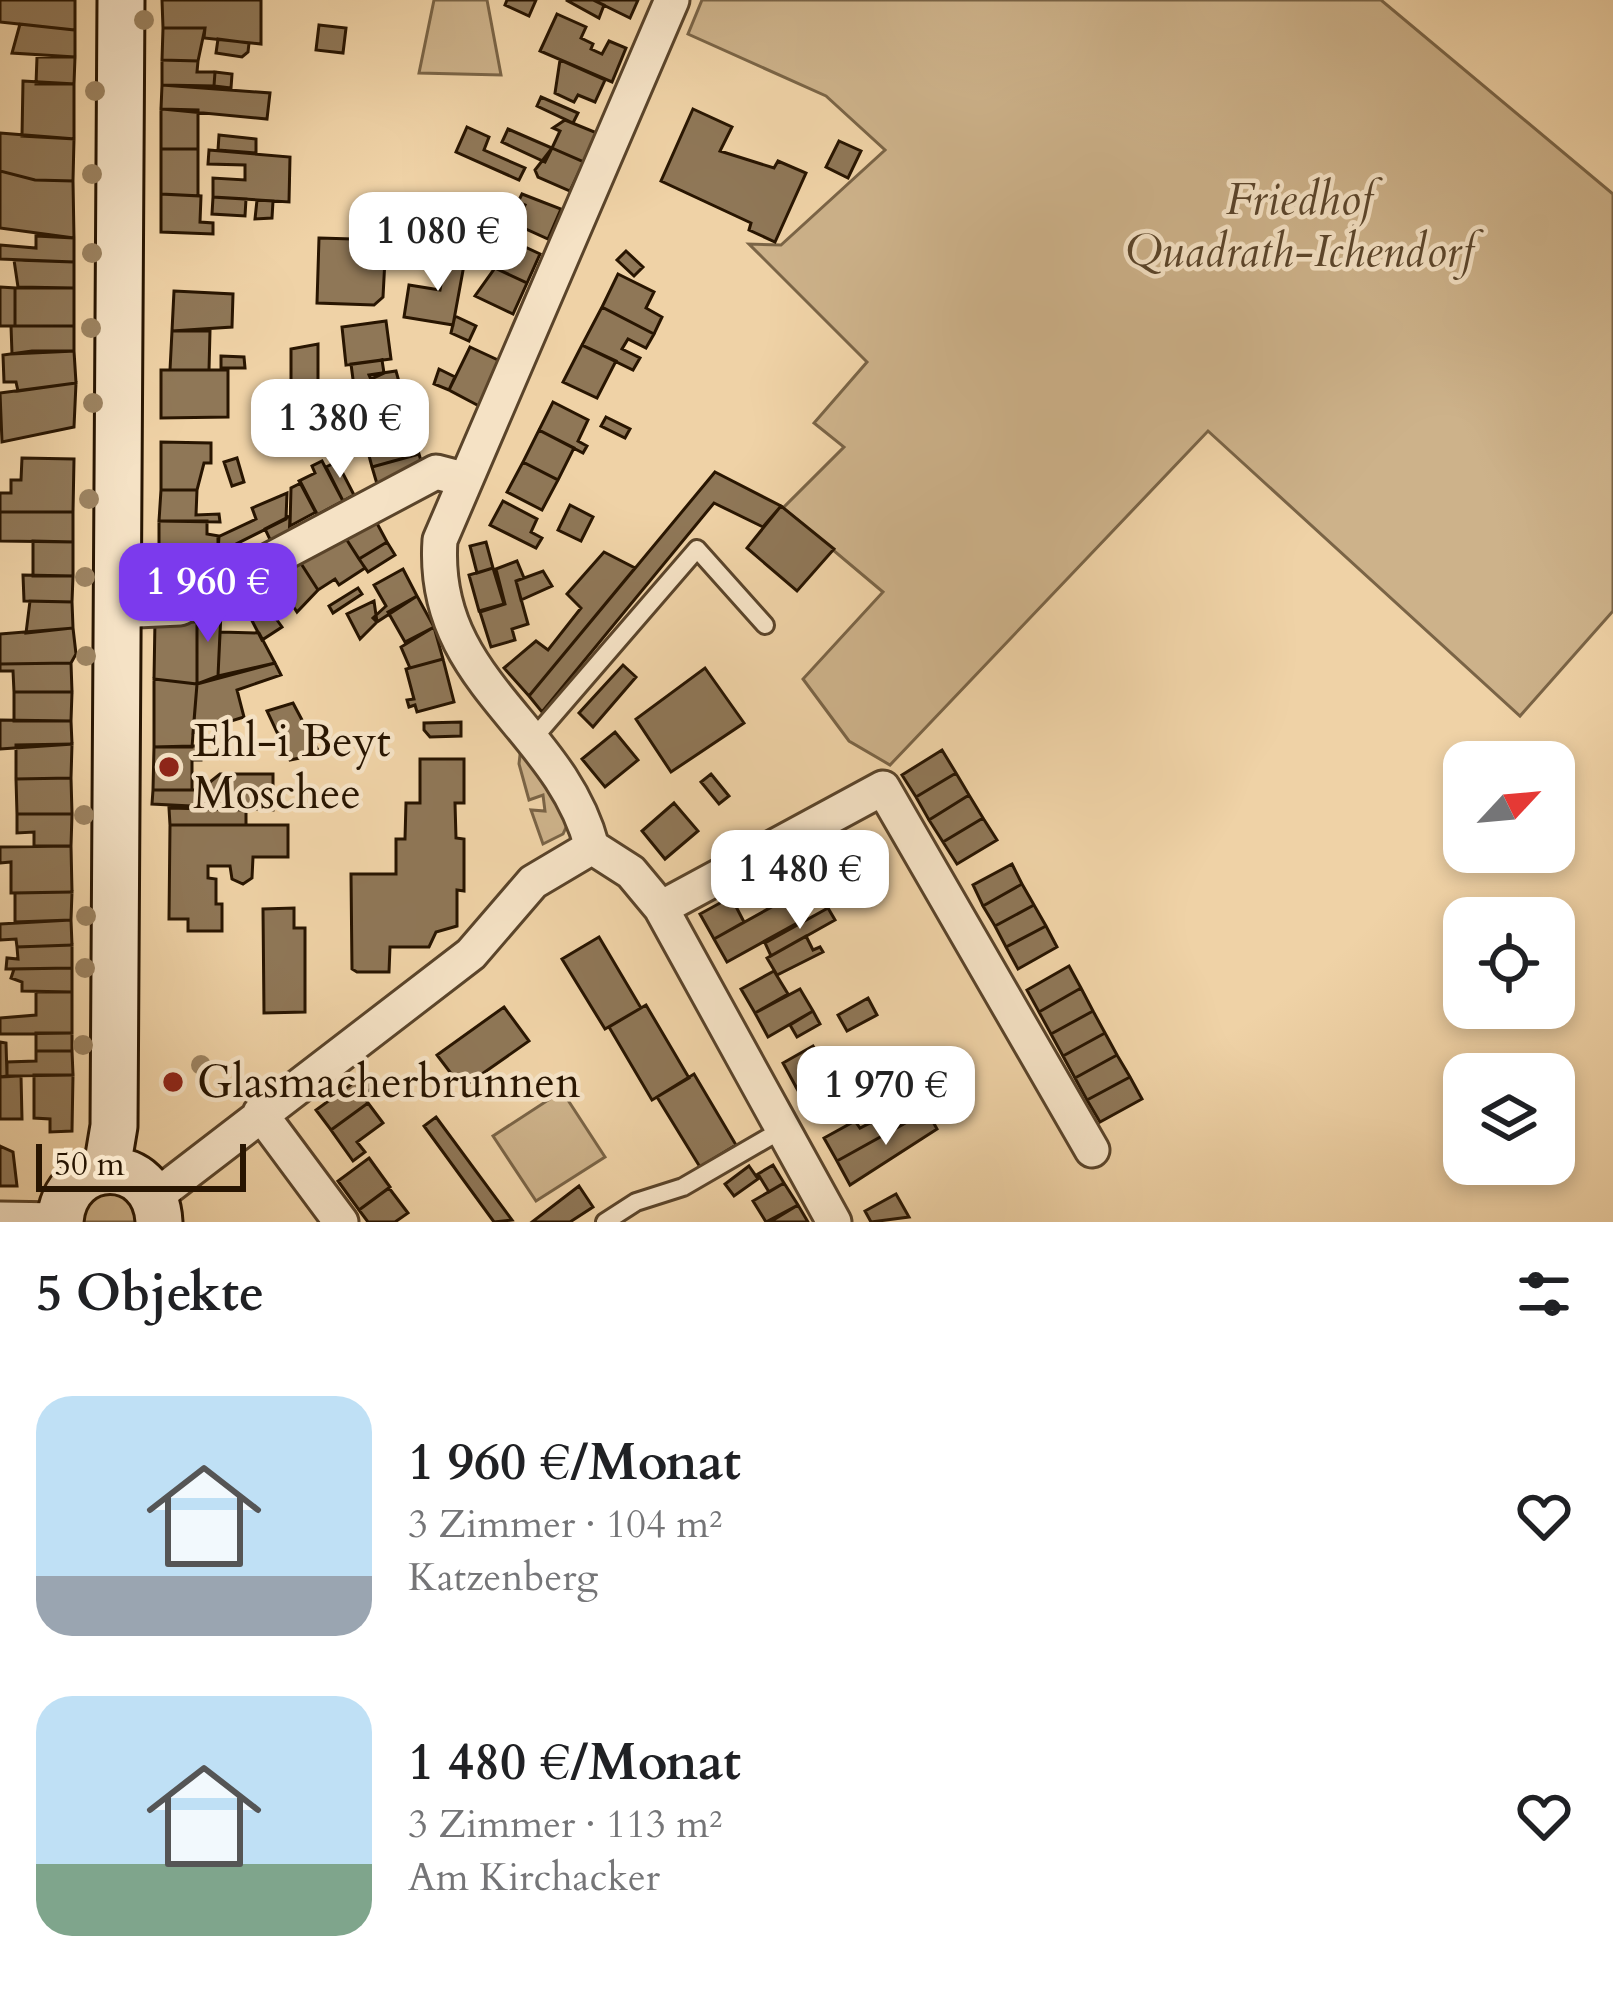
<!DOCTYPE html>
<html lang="de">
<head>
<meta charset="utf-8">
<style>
	:root { --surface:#fff; --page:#f2f2f2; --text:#202124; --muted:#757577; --accent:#7c3aed }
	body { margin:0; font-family:Cardo,serif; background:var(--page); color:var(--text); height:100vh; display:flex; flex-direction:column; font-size:45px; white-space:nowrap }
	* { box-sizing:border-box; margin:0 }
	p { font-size:39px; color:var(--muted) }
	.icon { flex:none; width:66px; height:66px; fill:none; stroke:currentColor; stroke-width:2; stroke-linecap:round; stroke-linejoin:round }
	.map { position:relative; height:1222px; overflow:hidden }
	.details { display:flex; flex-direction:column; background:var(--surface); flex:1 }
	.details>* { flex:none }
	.needle { width:78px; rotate:64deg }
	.fabs { position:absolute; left:1443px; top:741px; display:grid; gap:24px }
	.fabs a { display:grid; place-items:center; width:132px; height:132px; border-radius:24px; background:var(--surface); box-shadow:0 6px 18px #0003; font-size:60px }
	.scale { position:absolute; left:36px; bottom:30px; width:210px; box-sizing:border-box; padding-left:12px; border:6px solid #281501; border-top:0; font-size:33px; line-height:42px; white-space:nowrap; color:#281501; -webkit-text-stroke:9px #f5e2c5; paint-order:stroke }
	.price { position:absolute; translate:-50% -102px; padding:0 27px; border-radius:24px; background:#fff; color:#222; font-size:39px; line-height:78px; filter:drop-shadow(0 3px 6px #0008) }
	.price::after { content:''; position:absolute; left:50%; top:72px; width:36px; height:27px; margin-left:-18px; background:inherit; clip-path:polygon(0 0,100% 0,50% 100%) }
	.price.on { background:var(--accent); color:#fff }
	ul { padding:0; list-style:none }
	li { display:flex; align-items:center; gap:36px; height:300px; padding:0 36px }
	li span { display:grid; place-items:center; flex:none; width:336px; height:240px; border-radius:36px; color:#555 }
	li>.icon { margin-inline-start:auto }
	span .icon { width:144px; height:144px; fill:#fffc; stroke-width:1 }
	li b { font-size:51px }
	h2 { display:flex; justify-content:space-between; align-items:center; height:144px; padding:0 36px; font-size:51px }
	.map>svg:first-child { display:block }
</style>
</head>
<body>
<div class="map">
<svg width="1613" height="1222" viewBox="0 0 1613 1222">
	<rect width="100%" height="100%" fill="#efd2a6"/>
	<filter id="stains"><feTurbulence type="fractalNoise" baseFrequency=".00167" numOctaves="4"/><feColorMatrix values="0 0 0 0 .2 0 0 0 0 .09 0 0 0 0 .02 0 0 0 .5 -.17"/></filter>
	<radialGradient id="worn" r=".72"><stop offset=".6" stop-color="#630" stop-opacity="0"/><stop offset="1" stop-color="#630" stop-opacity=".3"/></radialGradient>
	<path fill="#cdb28a" stroke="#7a6446" stroke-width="3" d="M434,0H487L501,75L419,73Z
		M702,0H1381L1613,194V611L1520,716L1208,431L890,765L849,741L803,679L883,592L783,508L844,447L814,423L867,362L749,244L781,245L885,150L826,96L688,34Z
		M521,746L568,823L563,834L543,844L531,810L545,811L543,795L529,800L519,764Z
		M562,1091L605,1157L536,1201L493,1136Z
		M124,1187L142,1222H76L86,1193Z"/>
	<path fill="#8f7757" stroke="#281501" stroke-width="3" d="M0,0H75V30L0,22Z
		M162,0H261V44L204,38L205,28H163Z
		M507,0H536L529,16L505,5Z
		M566,0H593L604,5L599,18Z
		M593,0H638L630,18Z
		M557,14L586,27L581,38L593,44L591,49L602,54L609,41L626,48L612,82L540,51Z
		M20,24L75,30V57L12,53Z
		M319,25L346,28L343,53L316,50Z
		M163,28H205L198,61L162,60Z
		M218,39L249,43L248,52L242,57L216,53Z
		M37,57H75L74,84H36Z
		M162,60L198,61L197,72H215L214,86L162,85Z
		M560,60L605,80L595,102L578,95L574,102L555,93Z
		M215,72L232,74L231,88L214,86Z
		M23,81L74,84V139L22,136Z
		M162,85L270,93L267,119L161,109Z
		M541,97L578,113L573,123L537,106Z
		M161,109L198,110V149H161Z
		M693,109L732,127L720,151L774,168L778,161L806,173L775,242L749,230L751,223L661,181Z
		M565,120L597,133L584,162L552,148L560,131L553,128Z
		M467,127L489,137L484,150L525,168L519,180L456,152Z
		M508,129L552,148L545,162L502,142Z
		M0,133L74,139L73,181L35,180L0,171Z
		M219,135L256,139V153L218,150Z
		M839,141L861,151L848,178L826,167Z
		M552,148L584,162L570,191L538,177L535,170Z
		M161,149H198V196L161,194Z
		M209,150L290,157L289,202L213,197V178L245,180V165L208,164Z
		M0,171L35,180L73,181L74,238L0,228Z
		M161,194L201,196L200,222L213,223V234L161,232Z
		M522,194L561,209L548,239L515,224L525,205L518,202Z
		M213,197L246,199L245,216L212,214Z
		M257,200L273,201L272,218L255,219Z
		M498,216L518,226L514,237L492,230Z
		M36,236L74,238V262L0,259V245L36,248Z
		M319,238L386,240L383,297L374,305L317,303Z
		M508,239L540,254L527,283L478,260L484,248L500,256Z
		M447,251L466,254L453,325L404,317L409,285L440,290Z
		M626,251L643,267L634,276L617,260Z
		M14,260L74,262V288L18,287Z
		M495,268L527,283L513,314L475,296Z
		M618,274L654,292L646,308L662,317L654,334L602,307Z
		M0,287L15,288V326H0Z
		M15,288H74V326H15Z
		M174,291L233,294L232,327L172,331Z
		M602,307L654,334L646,348L628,339L622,349L640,358L633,370L582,345Z
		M455,316L476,326L469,341L451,333Z
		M386,321L391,359L346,365L342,327Z
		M11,326H74V351L12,354Z
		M172,331H210L209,370H170Z
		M318,344V386H291V349Z
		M582,345L616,361L597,398L563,382Z
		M470,347L500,361L479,406L449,390Z
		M32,351H74L76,383L18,391L16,382H4L3,355Z
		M221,356L244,357L245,368H221Z
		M382,360L384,373L354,387L351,364Z
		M439,369L455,377L449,390L434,384Z
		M161,370H228V417L161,418Z
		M396,371L401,389L351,403L346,389L372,382L369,375Z
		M76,383L74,427L2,442L0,393Z
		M401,389L411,424L364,437L355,402Z
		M553,402L588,420L578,441L587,446L583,453L539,430Z
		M274,403L294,404L293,430L273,429Z
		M606,417L630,429L625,438L601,426Z
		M411,424L419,454L372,467L364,437Z
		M276,430H293V446L276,445Z
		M539,430L574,448L558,480L523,462Z
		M161,442L211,443V463H204L197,490H161Z
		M419,454L424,471L380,494L372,467Z
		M22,458L74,459L73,512H0V493H11V480H21Z
		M237,458L244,482L232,486L224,462Z
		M322,461L343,501L317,515L299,481L315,473L312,466Z
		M337,462L354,495L343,501L326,467Z
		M523,462L558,480L542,510L507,492Z
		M715,472L781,506L763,527L714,503L542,712L529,696Z
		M301,483L316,512L290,526L291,488Z
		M161,490H197L196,515L219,514L220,522L159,521Z
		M287,493L286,519L218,553V537L256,519L252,508Z
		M503,501L537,519L531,532L542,538L536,548L490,525Z
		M570,505L593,517L581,541L558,530Z
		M781,506L834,549L797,591L747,548Z
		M0,512H73V542L0,541Z
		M372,514L387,542L359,559L343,534Z
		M290,516L289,540L274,548L265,529Z
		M159,521H207V534L219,536L218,553L159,554Z
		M343,534L365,568L339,585L335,579L318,590L300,562Z
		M33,541L73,542V576H33Z
		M387,542L395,555L368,572L359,559Z
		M486,542L493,568L477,573L470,546Z
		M604,552L635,568L529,696L504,668L536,641L548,650L581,608L567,594Z
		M159,554H195V590L178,589V598H159Z
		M517,561L524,578L516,581L528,624L512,629L515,640L491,647L480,612L505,604L496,569Z
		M300,562L318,590L297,612L293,606L275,618L255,588Z
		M493,568L504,604L479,611L469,575Z
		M403,569L417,596L377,622L373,618L386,606L374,585Z
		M543,571L552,586L521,600L516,581Z
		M23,575L73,576L72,602L24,601Z
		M358,588L362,594L333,613L329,606Z
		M417,596L434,627L405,642L388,612Z
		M262,599L282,627L262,640L246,609Z
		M30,601L72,602L73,628L26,633Z
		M374,601L377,622L360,639L347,614Z
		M197,612L221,613L218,676L197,684Z
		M155,620L197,622V684L154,679Z
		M434,627L443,659L410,668L401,647Z
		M73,628L76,654L71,663L0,664V634Z
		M220,632L259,633L275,663L218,676Z
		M443,659L454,702L417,712L415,705L409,707L407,700L414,699L406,669Z
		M71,663L72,692H14L13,671H0V664Z
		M275,663L281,675L237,690L244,717L193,733L197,684Z
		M623,665L636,677L593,727L579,713Z
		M705,668L744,723L671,772L636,719Z
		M154,679L197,684L192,747H154Z
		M14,692H72L71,721H14Z
		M293,703L320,754L290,760L267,711Z
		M0,720L71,721L72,744L0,749Z
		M461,722V736L430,737L424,730V723Z
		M615,732L638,760L605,787L582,759Z
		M72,744L71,778L16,779V745Z
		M193,746H201V760H192V790H153L154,747Z
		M942,750L956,773L916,797L902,775Z
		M420,759H464V803H455L456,838L464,839V891L457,890V926L436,932L429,947H390L389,972H357L352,969L351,874H396V839H405L406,803H420Z
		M956,773L969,795L929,820L916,797Z
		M220,774H273V810L152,804L153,790H200Z
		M711,774L729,796L719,804L701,782Z
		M71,778L72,814H17L16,779Z
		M969,795L983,818L943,842L929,820Z
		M674,803L698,831L665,859L642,831Z
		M169,808L246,810V825H170Z
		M72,814L71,846H34V832L17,833V814Z
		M983,818L997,840L957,864L943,842Z
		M170,825H288V857H253L252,878L243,884L232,879L230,866H208V878L216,879V904H222V931H188V919H169Z
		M71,846L72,892L11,893V862L0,863V847Z
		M1012,864L1022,884L983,906L973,885Z
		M1022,884L1034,905L995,926L983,906Z
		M72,892L71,920L15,922V893Z
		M731,897L744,922L714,939L700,914Z
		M786,899L799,922L727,962L714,939Z
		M1034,905L1046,926L1006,947L995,926Z
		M294,908V928H305V1012L264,1013L263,909Z
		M828,908L835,920L771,956L765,943Z
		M71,920L72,945L17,947L16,939L0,940V924Z
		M1046,926L1057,947L1018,969L1006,947Z
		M806,936L813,950L820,947L823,952L777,975L767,958Z
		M599,937L641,1008L605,1029L562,959Z
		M72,945V968L6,969L7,958L18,959L17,947Z
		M1069,966L1081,988L1039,1012L1027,990Z
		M72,968V992L22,991V982L11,978L14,969Z
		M774,971L788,994L755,1013L741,989Z
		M1081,988L1093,1011L1051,1034L1039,1012Z
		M800,989L813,1011L768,1037L755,1013Z
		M36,992H72V1033L0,1034V1018L36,1015Z
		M868,998L877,1015L847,1031L838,1015Z
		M646,1005L689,1078L652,1100L609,1027Z
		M504,1007L529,1041L462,1088L437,1055Z
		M813,1011L820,1024L797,1037L790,1025Z
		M1093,1011L1105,1033L1063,1056L1051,1034Z
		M36,1033H72V1051H36Z
		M1105,1033L1117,1055L1075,1078L1063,1056Z
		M0,1042L6,1043L7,1076L0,1077Z
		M813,1046L827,1070L796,1087L783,1063Z
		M36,1051H72L73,1075L7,1076V1062L36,1061Z
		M1117,1055L1130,1077L1087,1100L1075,1078Z
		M896,1060L904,1075L868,1095L860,1081Z
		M827,1070L840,1093L809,1110L796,1087Z
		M694,1074L736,1145L700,1167L657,1097Z
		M34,1075H73L72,1131L50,1132V1119L34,1118Z
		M364,1075L374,1087L362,1095L368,1103L331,1130L316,1110Z
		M904,1075L911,1088L875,1108L868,1095Z
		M21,1076L22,1119H0V1077Z
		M1130,1077L1142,1099L1100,1122L1087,1100Z
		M368,1103L383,1123L357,1142L365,1152L353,1161L331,1130Z
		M894,1111L902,1125L837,1161L824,1138L855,1121L860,1128Z
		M927,1111L937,1129L850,1185L837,1161Z
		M436,1117L512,1220L494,1222L424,1126Z
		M0,1146L13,1152L17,1186H0Z
		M369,1158L390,1187L359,1210L338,1181Z
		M773,1165L784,1183L769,1192L758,1174Z
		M749,1166L758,1179L734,1196L725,1184Z
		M784,1183L798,1205L766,1222L753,1201Z
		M579,1186L593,1207L570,1222H532Z
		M389,1188L408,1213L395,1222H368L359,1210Z
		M896,1194L909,1217L871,1222L865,1211Z
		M798,1205L808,1222H770Z"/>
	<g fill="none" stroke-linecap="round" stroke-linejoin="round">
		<g stroke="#5a442a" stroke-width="22">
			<path id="service" d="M532,740L697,549L765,625
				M605,1222L636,1202L683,1187L783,1129"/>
		</g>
		<g stroke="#5a442a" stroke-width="39">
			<path id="minor" d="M115,611L180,608L436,472L463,479
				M592,847L631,872L661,908L834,1222
				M661,908L883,788L1092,1150
				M260,1113L341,1222
				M155,1197L471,954L533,882L592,847C560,725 430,682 440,540L672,0
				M0,1219L59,1220"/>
		</g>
		<g stroke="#281501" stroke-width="51">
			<path id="secondary" d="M107,1168L114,1126L121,0
				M60,1222C64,1154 156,1153 159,1222"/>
		</g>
		<use href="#service" stroke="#f5e2c5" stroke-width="16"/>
		<use href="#minor" stroke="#f5e2c5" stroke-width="33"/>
		<use href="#secondary" stroke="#f5e2c5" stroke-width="45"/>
	</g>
	<g fill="#9d8462">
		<circle cx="144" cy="20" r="10"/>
		<circle cx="95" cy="91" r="10"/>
		<circle cx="92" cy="174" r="10"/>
		<circle cx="92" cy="253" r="10"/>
		<circle cx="91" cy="328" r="10"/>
		<circle cx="93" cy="403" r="10"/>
		<circle cx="89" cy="499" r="10"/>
		<circle cx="85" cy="577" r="10"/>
		<circle cx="86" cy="656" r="10"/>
		<circle cx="84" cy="815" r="10"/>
		<circle cx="86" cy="916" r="10"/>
		<circle cx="85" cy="968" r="10"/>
		<circle cx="83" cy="1045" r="10"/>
		<circle cx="201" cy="1065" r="10"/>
	</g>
	<g fill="#8f2418" stroke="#f5e2c5" stroke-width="4.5">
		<circle cx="169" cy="767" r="12"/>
		<circle cx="173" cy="1082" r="12"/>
	</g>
	<g text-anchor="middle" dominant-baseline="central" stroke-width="9" stroke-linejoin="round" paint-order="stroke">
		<g font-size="45" font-style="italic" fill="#5a442a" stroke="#f5e2c5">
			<text x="1300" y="199">Friedhof<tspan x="1300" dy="52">Quadrath-Ichendorf</tspan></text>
		</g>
		<g font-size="45" fill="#281501" stroke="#f5e2c5" text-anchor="start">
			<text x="193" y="741">Ehl-i Beyt<tspan x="193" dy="52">Moschee</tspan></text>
			<text x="197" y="1082">Glasmacherbrunnen</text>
		</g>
	</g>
	<rect width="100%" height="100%" filter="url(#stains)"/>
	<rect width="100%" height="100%" fill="url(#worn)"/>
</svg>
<div class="fabs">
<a><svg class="needle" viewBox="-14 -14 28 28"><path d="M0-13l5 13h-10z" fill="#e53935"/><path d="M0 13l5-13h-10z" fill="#757577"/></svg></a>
<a><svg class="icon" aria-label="locate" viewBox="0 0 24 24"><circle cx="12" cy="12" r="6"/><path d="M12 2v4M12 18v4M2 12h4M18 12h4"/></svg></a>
<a><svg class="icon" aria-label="layers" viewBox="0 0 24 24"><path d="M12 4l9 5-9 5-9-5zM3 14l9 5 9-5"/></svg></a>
</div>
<div class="scale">50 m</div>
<b class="price" style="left:438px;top:294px">1 080 €</b>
<b class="price" style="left:340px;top:481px">1 380 €</b>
<b class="price on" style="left:208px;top:645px">1 960 €</b>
<b class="price" style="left:800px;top:932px">1 480 €</b>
<b class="price" style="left:886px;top:1148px">1 970 €</b>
</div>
<section class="details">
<h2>5 Objekte<svg class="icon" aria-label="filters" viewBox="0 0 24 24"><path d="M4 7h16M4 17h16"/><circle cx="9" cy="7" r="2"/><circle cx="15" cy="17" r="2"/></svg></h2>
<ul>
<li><span style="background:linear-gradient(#bfe0f5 75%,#9aa5b1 0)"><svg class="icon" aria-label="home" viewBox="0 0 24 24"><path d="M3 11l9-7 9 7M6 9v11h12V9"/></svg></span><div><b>1 960 €/Monat</b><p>3 Zimmer · 104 m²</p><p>Katzenberg</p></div><svg class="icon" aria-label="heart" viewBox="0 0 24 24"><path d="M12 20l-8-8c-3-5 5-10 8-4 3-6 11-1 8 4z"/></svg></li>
<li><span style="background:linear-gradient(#bfe0f5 70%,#7fa58c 0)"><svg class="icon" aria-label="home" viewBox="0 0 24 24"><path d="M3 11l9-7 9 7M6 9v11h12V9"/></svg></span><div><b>1 480 €/Monat</b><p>3 Zimmer · 113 m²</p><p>Am Kirchacker</p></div><svg class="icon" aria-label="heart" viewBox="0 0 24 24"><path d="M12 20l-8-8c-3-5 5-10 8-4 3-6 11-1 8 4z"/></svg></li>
</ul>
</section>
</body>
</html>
